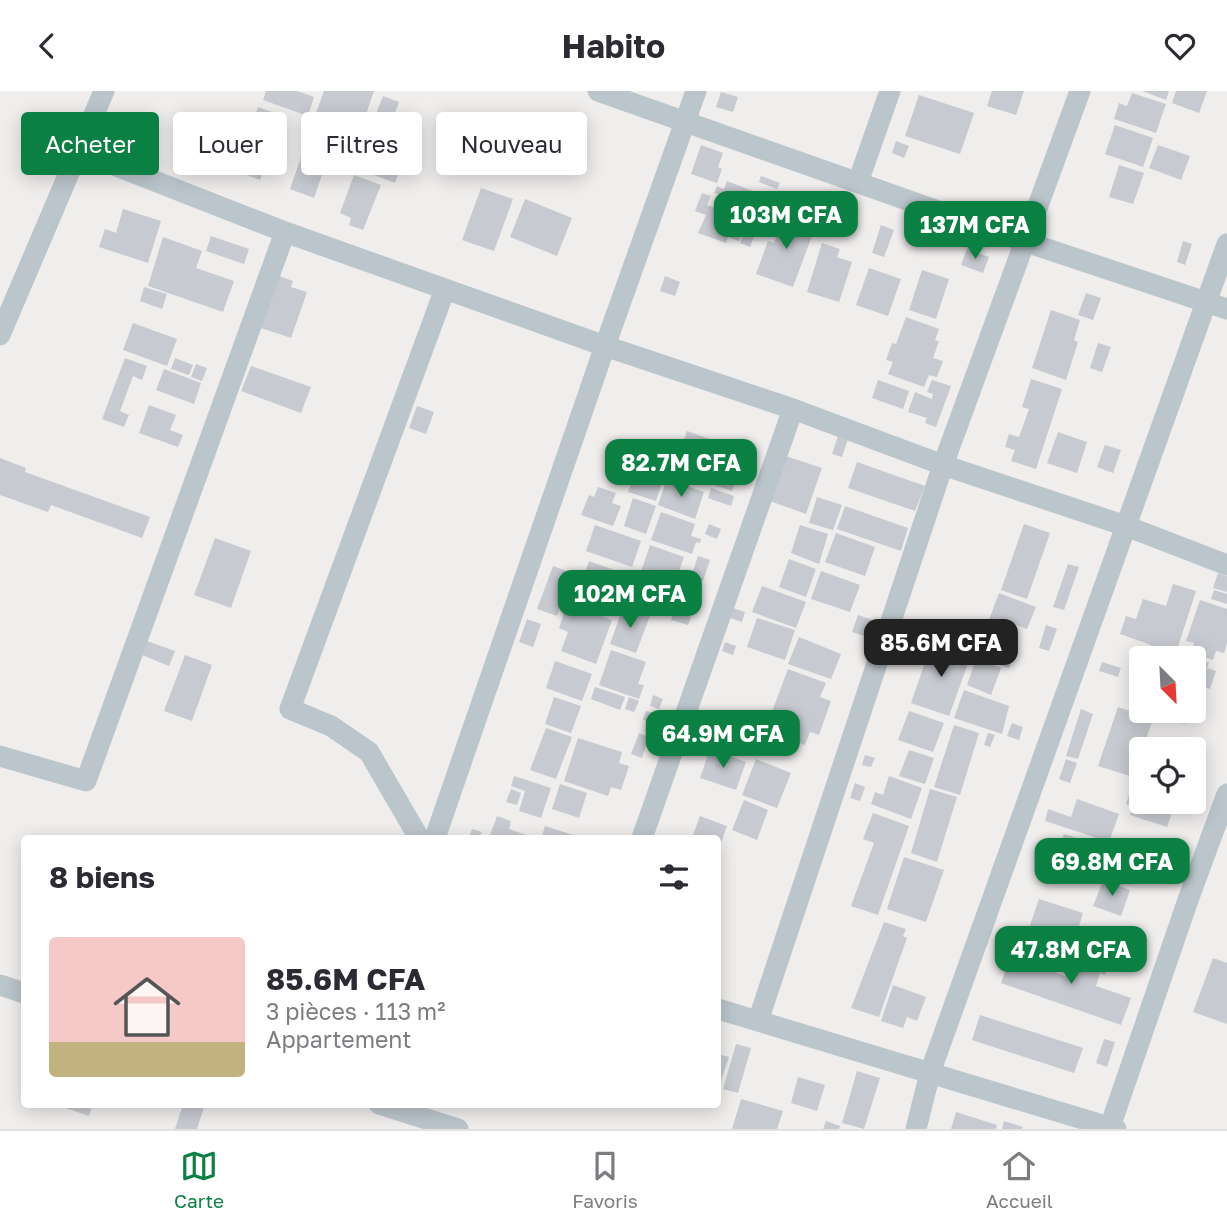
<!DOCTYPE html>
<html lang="fr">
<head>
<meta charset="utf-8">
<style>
	:root { --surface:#fff; --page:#f2f2f3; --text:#2b2b33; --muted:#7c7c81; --line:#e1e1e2; --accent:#0b8043 }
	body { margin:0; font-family:"Golos Text",sans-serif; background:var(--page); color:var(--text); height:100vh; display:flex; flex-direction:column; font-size:26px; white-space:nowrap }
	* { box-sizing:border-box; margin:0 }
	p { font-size:23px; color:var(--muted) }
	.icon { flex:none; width:38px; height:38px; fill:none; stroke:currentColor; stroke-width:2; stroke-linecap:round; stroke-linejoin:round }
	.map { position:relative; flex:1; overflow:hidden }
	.panel { position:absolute; left:21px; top:744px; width:700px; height:273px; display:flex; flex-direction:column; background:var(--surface); border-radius:7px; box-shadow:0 4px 18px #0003 }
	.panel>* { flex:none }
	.hud { position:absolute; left:21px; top:21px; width:700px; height:63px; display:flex; gap:14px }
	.needle { width:46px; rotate:156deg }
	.tools { position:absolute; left:1129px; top:555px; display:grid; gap:14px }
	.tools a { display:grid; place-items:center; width:77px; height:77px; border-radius:7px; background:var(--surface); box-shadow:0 4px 18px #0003; font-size:35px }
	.price { position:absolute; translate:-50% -60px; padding:0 16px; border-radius:14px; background:var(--accent); color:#fff; font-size:23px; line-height:46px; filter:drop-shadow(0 2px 4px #0008) }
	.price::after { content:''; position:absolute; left:50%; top:42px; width:21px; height:16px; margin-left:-10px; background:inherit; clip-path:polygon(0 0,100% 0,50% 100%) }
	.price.active { background:#222; color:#fff }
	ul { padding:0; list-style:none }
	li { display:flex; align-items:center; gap:21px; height:175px; padding:0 28px }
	li span { display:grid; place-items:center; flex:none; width:196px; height:140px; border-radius:7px; color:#555 }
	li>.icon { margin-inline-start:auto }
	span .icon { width:84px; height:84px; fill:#fffc; stroke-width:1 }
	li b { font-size:30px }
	h2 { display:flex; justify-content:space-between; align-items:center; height:84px; padding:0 28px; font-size:30px }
	.chip { padding:0 24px; border-radius:7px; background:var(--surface); box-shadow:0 4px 18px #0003; font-size:24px; line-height:63px }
	.chip.active { background:var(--accent); color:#fff }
	header { display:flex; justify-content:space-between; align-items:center; height:91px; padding:0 28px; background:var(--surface); font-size:32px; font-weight:700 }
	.dock { display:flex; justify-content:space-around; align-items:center; height:98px; border-top:2px solid var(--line); background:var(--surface); font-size:19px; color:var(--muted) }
	.dock a { display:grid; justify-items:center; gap:4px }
	.dock .active { color:var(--accent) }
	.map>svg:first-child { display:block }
</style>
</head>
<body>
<header><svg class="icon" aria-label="back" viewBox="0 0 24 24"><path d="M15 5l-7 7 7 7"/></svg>Habito<svg class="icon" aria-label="heart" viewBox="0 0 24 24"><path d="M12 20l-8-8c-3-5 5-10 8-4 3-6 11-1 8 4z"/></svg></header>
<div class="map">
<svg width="1227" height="1038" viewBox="0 0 1227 1038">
	<rect width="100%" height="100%" fill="#f0eded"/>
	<path fill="#c7cad0" d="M266,0H297L314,6L308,25L263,9Z
		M324,0H374L361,38L316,22Z
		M992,0H1024L1016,24L987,15Z
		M1142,0H1169L1166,9Z
		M1176,0H1207L1199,22L1172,12Z
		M721,1L738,6L733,21L716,16Z
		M1132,2L1166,13L1156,42L1114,28L1119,12L1127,15Z
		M919,4L974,22L960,63L905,45Z
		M383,5L399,11L384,52L368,44Z
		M258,16L283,25L260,89L235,80Z
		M1115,34L1153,47L1143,76L1105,63Z
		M312,35L336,43L314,107L290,98Z
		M365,47L406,62L395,92L355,77Z
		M896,50L909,55L904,67L892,62Z
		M701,54L723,62L718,76L722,78L717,92L691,83Z
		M1158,54L1190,65L1181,89L1149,77Z
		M1119,74L1144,82L1133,113L1109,106Z
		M354,84L381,94L363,139L349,134L351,127L340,122Z
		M761,85L780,92L777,98L759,91Z
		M727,90L758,102L752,117L758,119L756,123L762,125L757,136L746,132L739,150L728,146L726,152L698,142L706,124L695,120L702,102L711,105L707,114L716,117L721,104L714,102L717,95L724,98Z
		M481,97L513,108L494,160L462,149Z
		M799,105L808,108L804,119L795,116Z
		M525,108L572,127L557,165L510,146Z
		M123,118L161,130L148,172L99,156L105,138L116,142Z
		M775,119L786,123L784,129L802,135L804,130L816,134L793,196L756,183L768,150L774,152L779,138L772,135Z
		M881,134L894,139L884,166L872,162Z
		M747,137L756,140L750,156L740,152Z
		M211,145L249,158L244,173L206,160Z
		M163,146L202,160L196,177L234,190L223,221L148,195Z
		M1183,150L1192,153L1185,174L1177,171Z
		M822,152L840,158L837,166L852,171L839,211L807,201Z
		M967,158L989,166L983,182L961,174Z
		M869,177L901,188L888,225L856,214Z
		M922,179L949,188L936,228L909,219Z
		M279,185L293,190L291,196L307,201L291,247L261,237Z
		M665,185L680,191L675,205L660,200Z
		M144,196L167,203L162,218L140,210Z
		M1086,202L1101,207L1093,229L1078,224Z
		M1051,219L1080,229L1074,249L1078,251L1066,289L1032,277Z
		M906,226L939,238L935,249L939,250L933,267L943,270L937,286L929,284L924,296L888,283L893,271L886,269L892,252L896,253Z
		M133,232L177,248L167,275L123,259Z
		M1098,252L1111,256L1102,281L1090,277Z
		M125,267L147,275L142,289L133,285L120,320L129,324L124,336L102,328Z
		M175,267L193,274L189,284L171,278Z
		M196,273L207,277L202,290L191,286Z
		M251,275L311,296L301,322L241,300Z
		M164,278L201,292L194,313L156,299Z
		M1031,288L1062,298L1036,378L1011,370L1015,359L1005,356L1009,343L1019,346L1029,318L1022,316Z
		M878,289L909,300L903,318L872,307Z
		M932,289L951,295L936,336L925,332L927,327L908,321L915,301L932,308L933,303L927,301Z
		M149,314L176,324L170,339L183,344L178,356L139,342Z
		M417,315L434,321L426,343L409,337Z
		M687,340L724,353L710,393L673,380Z
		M1058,341L1087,351L1077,382L1047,372Z
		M838,345L848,348L842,366L832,363Z
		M728,354L746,360L732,400L714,394Z
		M1105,354L1121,359L1113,382L1097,376Z
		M786,365L822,377L806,423L770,410Z
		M0,367L26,377L25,381L150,426L142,447L51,414L48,421L0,404Z
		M639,371L666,379L656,410L628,401Z
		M857,371L925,395L915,420L848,397Z
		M667,388L704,401L695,428L658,414Z
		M598,396L616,402L612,412L621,415L613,435L581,424L589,404L594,406Z
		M711,397L734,405L731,415L708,407Z
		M817,406L842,414L833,439L809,432Z
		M633,407L656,415L646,443L624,435Z
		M845,415L908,437L901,460L837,438Z
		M661,421L695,433L691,445L701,448L700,452L696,451L692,463L651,449Z
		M709,433L721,438L717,448L705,443Z
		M1024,433L1050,442L1027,508L1001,499Z
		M595,434L641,450L632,476L586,460Z
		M800,434L828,443L819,473L791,462Z
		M836,442L875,456L865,485L825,471Z
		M215,447L251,460L231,517L194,504Z
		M650,454L684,466L663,524L630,513Z
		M698,465L710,469L703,490L691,486Z
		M789,468L816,478L806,506L779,496Z
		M589,470L628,484L618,512L579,498Z
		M1068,473L1079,476L1064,519L1053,516Z
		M553,475L572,482L557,525L537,518Z
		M821,480L860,494L850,521L811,508Z
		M1218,482L1227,485V501L1213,497Z
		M1173,493L1196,500L1176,562L1174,561L1172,567H1146L1151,554L1120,543L1126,525L1136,528L1143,508L1166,515Z
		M692,494L701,497L692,523L678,518L682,507L687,509Z
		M762,495L806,511L796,537L752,521Z
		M1214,499L1227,503V513L1211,508Z
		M582,501L617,513L613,524L578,512Z
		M999,502L1036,516L1027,538L1016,534L1007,559L1015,562L1009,577L978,565L984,551L981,550Z
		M1200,509L1227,518V553L1224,562L1216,560L1213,569L1191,561L1194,552L1186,550Z
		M623,516L650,525L636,562L610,553Z
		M733,517L745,521L742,531L730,527Z
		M565,519L581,525L584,519L612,529L596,573L561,560L568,541L559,537Z
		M674,520L691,526L688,534L671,529Z
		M858,524L876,530L871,547L852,541Z
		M757,527L795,539L785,569L747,556Z
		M527,528L541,533L533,556L519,551Z
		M1046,534L1057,538L1049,560L1039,557Z
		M799,546L841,563L831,588L788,573Z
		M147,550L175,560L169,575L142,564Z
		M725,551L736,555L733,564L722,560Z
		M932,551L971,564L949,625L911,612Z
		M611,559L646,571L638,593L644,594L639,608L599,594Z
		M1187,563L1209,572L1207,577L1216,580L1210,598L1194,591V567H1185Z
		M185,564L212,574L192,630L164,620Z
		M976,568L1001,577L991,604L967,594Z
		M555,570L592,583L582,610L546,597Z
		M1102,571L1121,577L1118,586L1099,580Z
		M788,578L826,592L820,606L831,610L819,644L810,641L805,654L765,639Z
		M1139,588L1141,589V620H1154L1152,624L1129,616Z
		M595,596L625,606L620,619L591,608Z
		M964,599L1009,615L1002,643L954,627Z
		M653,604L663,608L659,618L650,615Z
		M554,606L581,615L571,642L545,633Z
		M629,606L639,610L634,621L625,618Z
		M1118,616L1153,628L1133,686L1098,675Z
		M1081,618L1093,623L1078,668L1066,665Z
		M646,620L657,623L654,633L643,629Z
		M909,620L944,632L933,661L898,649Z
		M1175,620H1190L1185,633L1172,629Z
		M1012,632L1023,636L1019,649L1007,645Z
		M954,634L979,642L960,704L934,696Z
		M546,637L572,646L556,688L530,679Z
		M639,642L649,646L642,667L631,663Z
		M988,642L995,644L990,656L984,654Z
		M578,647L622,661L619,672L629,675L621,699L611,696L608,705L564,690Z
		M686,647L695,651L692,660L682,657Z
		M710,658L746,671L736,699L700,687Z
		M909,659L934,667L925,693L899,685Z
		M865,664L875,667L871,676L862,674Z
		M756,668L791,682L777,717L742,704Z
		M1066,668L1077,672L1070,692L1059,688Z
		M514,685L551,697L541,727L519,720L525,700L511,695Z
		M889,685L922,697L911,728L871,713L875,701L883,704Z
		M855,692L865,696L860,710L850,707Z
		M560,693L587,702L579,727L552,718Z
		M1133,693L1141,696V710H1176L1167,736L1130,724L1133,716L1126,713Z
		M511,698L521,702L517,714L506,711Z
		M930,698L957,706L937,771L911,762Z
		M1077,708L1119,723L1109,751L1045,730L1048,718L1071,726Z
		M744,709L768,719L757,749L732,739Z
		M873,722L909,735L878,824L851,815L874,752L863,748Z
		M497,725L511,730L509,738L535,747H489Z
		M700,725L727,735L718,760V747H692Z
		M545,735L573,744L571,747L542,745Z
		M472,738L482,741L479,747H469Z
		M1064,743L1106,756L1097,785L1055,772Z
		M1115,755L1142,766L1131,794L1104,784Z
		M904,766L944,779L926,831L887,818Z
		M1103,790L1130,799L1121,825L1093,815Z
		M1039,808L1083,822L1073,855L1028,840Z
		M884,831L906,838L903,845L907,847L879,926L851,917Z
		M1082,857L1111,868L1105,884L1100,882L1096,895L1131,907L1121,934L1001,892L1010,866L1071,887Z
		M1213,867L1227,872V933L1193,921Z
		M893,894L926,906L917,930L907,926L903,937L881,930Z
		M980,924L1083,957L1074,982L972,949Z
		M1104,948L1115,951L1107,976L1096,972Z
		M736,953L751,957L738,1002L723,998Z
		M718,963L729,966L718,999Z
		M857,980L880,987L864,1038L842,1032Z
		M798,986L825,994L817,1020L791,1012Z
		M741,1008L783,1020L777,1038H732Z
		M54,1013H93L89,1025Z
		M183,1013H205L197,1038H175Z
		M956,1021L997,1034L996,1038H951Z
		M826,1030L840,1035L839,1038H823Z
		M1004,1030L1023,1036L1022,1038H1002Z"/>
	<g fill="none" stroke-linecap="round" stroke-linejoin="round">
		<path stroke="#bbc6cc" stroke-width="21" d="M598,0L1023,150L1227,218
			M78,60L285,141L605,255L793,318L943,374L1126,435L1227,474
			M858,91L890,0
			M0,244L104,0
			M0,665L86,690L285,141
			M419,747L369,661L331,635L290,618L445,198
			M435,747L605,255L696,0
			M642,747L793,318
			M0,894L24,902
			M718,918L1116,1038
			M758,930L943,374L1080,0
			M379,1013L458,1038
			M1110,1036L1188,809L1227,703
			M916,1038L930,982L1227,153"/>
	</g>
</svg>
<div class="tools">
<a><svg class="needle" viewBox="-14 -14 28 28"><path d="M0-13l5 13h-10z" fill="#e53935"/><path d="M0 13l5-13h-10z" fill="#7c7c81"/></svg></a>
<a><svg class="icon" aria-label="locate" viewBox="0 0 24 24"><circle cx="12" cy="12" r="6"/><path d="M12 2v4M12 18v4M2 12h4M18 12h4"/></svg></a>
</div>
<b class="price" style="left:786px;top:160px">103M CFA</b>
<b class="price" style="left:975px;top:170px">137M CFA</b>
<b class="price" style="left:681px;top:408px">82.7M CFA</b>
<b class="price" style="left:630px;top:539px">102M CFA</b>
<b class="price active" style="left:941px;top:588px">85.6M CFA</b>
<b class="price" style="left:723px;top:679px">64.9M CFA</b>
<b class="price" style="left:1112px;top:807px">69.8M CFA</b>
<b class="price" style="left:1071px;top:895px">47.8M CFA</b>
<div class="hud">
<a class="chip active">Acheter</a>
<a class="chip">Louer</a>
<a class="chip">Filtres</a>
<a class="chip">Nouveau</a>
</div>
<section class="panel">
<h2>8 biens<svg class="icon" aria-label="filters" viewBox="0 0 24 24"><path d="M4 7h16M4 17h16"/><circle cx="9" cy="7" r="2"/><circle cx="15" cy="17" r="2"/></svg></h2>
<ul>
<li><span style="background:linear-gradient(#f6c9c9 75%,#c2b280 0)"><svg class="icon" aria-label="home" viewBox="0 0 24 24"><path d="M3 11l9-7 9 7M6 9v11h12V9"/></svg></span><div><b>85.6M CFA</b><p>3 pièces · 113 m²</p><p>Appartement</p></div></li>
</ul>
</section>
</div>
<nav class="dock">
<a class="active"><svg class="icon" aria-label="map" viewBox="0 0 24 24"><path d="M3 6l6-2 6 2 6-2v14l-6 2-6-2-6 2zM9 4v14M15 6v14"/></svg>Carte</a>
<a><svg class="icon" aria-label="saved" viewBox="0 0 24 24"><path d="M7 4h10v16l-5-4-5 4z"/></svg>Favoris</a>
<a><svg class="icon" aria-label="home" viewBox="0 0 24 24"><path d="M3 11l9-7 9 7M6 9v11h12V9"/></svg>Accueil</a>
</nav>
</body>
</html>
